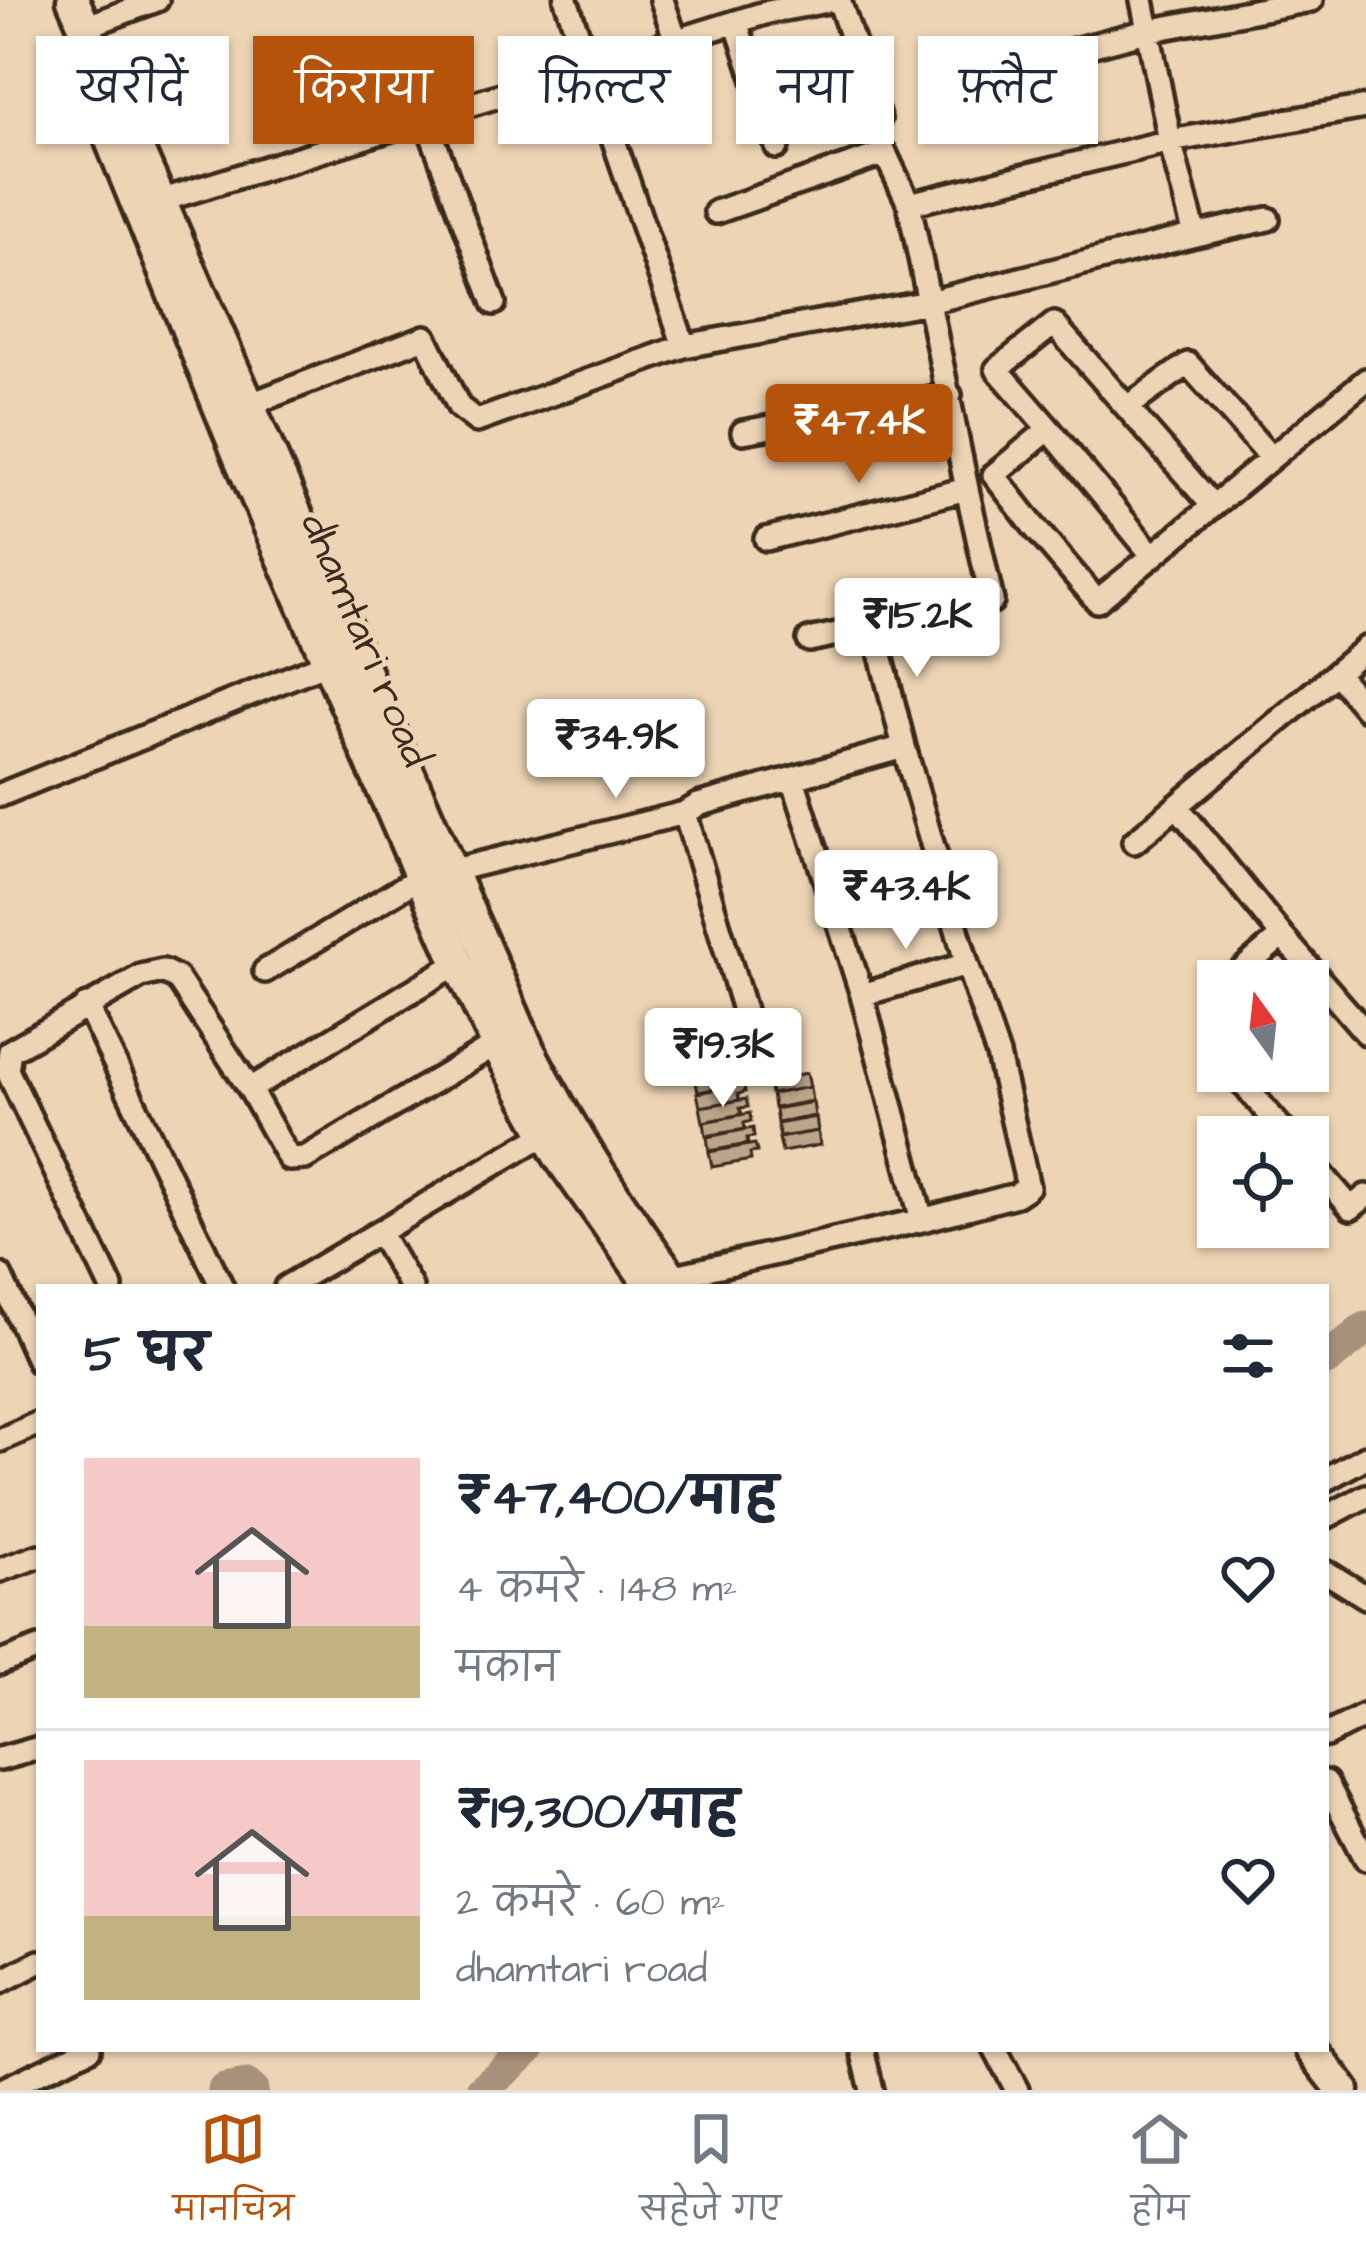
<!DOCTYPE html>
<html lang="hi">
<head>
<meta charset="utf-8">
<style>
	:root { --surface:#fff; --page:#f6f6f7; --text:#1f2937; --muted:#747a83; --line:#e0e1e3; --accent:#b45309 }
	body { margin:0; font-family:"Architects Daughter","Playpen Sans Deva",sans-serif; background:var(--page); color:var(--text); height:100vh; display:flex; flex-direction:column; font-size:45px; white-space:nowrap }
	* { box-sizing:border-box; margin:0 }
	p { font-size:39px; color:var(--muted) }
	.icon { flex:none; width:66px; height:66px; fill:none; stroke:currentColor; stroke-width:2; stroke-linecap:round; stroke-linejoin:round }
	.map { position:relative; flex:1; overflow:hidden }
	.panel { position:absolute; left:36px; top:1284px; width:1293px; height:768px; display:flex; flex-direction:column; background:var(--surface); border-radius:0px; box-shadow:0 3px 9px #0004 }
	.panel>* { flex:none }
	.hud { position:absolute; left:36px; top:36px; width:1296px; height:108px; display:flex; gap:24px }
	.needle { width:78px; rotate:345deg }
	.controls { position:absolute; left:1197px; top:960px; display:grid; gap:24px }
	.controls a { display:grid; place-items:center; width:132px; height:132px; border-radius:0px; background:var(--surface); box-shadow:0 3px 9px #0004; font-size:60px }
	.price { position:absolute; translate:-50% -102px; padding:0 27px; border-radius:12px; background:#fff; color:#222; font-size:39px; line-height:78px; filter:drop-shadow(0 3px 6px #0008) }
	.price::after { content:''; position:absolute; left:50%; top:72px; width:36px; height:27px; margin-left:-18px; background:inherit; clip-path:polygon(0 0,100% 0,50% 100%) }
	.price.on { background:var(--accent); color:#fff }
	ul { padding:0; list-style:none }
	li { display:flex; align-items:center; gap:36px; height:300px; padding:0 48px }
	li+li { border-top:3px solid var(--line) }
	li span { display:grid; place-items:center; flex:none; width:336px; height:240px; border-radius:0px; color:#555 }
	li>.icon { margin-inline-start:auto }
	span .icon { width:144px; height:144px; fill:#fffc; stroke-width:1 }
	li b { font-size:51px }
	h2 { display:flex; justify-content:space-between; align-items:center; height:144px; padding:0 48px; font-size:51px }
	.pill { padding:0 42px; border-radius:0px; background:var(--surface); box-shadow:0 3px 9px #0004; font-size:42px; line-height:108px }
	.pill.on { background:var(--accent); color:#fff }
	.tab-bar { display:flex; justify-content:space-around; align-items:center; height:168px; border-top:3px solid var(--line); background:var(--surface); font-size:33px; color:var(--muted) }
	.tab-bar a { display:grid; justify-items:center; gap:6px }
	.tab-bar .on { color:var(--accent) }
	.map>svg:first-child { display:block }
</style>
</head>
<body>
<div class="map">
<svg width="1366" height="2090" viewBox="0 0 1366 2090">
	<rect width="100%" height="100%" fill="#edd4b5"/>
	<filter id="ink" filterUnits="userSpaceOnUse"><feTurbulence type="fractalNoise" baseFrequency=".00833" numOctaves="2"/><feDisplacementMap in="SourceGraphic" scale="24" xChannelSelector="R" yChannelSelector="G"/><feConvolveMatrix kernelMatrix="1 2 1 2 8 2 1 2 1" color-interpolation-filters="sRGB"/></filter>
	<g filter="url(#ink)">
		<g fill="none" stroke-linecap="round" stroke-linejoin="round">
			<path stroke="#a7917a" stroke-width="33" d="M1326,1360L1366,1328
				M224,2090L247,2086L252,2090
				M482,2090L529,2049"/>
		</g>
		<path fill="#bba58b" stroke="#3b2a1e" stroke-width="3" d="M731,1019L735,1036L688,1046L684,1027L701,1021L702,1026Z
			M736,1038L737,1047L729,1048L731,1054L692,1062L690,1047Z
			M738,1053L740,1062L732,1063L733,1069L695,1076L692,1062Z
			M741,1069L743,1077L735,1079L736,1085L698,1092L695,1078Z
			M807,1073L810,1087L771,1094L769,1080Z
			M744,1084L745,1092L738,1094L739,1100L700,1107L697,1093Z
			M810,1087L812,1101L774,1108L772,1094Z
			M746,1099L748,1107L740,1108L742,1114L703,1122L700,1107Z
			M813,1102L815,1116L777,1123L775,1109Z
			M750,1113L751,1121L744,1123L745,1129L706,1136L704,1122Z
			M816,1117L818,1131L780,1137L777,1124Z
			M753,1128L754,1137L747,1138L748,1144L709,1151L707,1137Z
			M818,1131L820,1145L782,1152L779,1138Z
			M755,1144L757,1152L750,1153L751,1160L712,1167L709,1152Z"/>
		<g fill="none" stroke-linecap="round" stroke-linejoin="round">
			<g stroke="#3b2a1e" stroke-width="30">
				<path id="minor" d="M566,0L684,346
					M662,0L676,41
					M839,0L879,119
					M736,22L777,147
					M85,27L157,0
					M1002,69L1147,31L1311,0
					M426,119L494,303
					M160,201L768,12L833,0
					M909,204L1170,141L1366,107
					M716,212L885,153L909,204L967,489L992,601L809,640
					M1195,235L1268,219
					M248,405L425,337L459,407L477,421L684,346L929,302L1195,235L1170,141L1142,0
					M1127,407L1188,364L1271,458
					M1049,429L1153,556
					M743,432L950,395
					M1213,506L1054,324L997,369L1049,429L994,475L1035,528L1097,601L1132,573L1366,380
					M766,539L967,489
					M1336,673L1366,709
					M793,779L862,995L922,1220
					M0,795L339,658
					M1177,806L1282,936L1366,1033
					M685,813L746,1017
					M1134,842L1366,648
					M450,871L685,813L698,805L904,747
					M265,971L414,881L422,879
					M1233,981L1241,971L1282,936
					M862,995L967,964
					M1218,1002L1212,1035L1218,1048
					M87,1005L222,1287
					M1232,1071L1289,1137
					M250,1089L458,963
					M1308,1158L1351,1208L1366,1196
					M379,1232L411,1287
					M0,1275L39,1362
					M671,1277L922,1220L1016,1195L1028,1187L998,1055L967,964L904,747L874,627
					M111,1287L7,1070L10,1051L141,976L163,971L177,978L250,1089L289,1159L305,1158L497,1044
					M286,1287L554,1129
					M0,1440L39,1423
					M1326,1479L1366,1457
					M1326,1517L1366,1496
					M0,1570L39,1556
					M1326,1572L1366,1597
					M0,1663L39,1648
					M1326,1735L1366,1715
					M0,1759L39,1748
					M1326,1782L1366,1859
					M0,1982L39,1962
					M862,2049L872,2090
					M995,2049L1017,2090
					M2,2090L89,2049"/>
			</g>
			<g stroke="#3b2a1e" stroke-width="39">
				<path id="secondary" d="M73,0L529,1051C573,1135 622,1212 679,1287
					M104,123L240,458L458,963L503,1056L559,1156L652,1287
					M1311,2049L1343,2090"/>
			</g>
			<use href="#minor" stroke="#edd4b5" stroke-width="21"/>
			<use href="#secondary" stroke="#edd4b5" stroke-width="30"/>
		</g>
	</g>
	<g text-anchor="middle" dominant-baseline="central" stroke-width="10" stroke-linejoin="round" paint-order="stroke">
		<g font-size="42" fill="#3b2a1e" stroke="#edd4b5">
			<text transform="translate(365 640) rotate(67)">dhamtari road</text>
		</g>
	</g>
</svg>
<div class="controls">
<a><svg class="needle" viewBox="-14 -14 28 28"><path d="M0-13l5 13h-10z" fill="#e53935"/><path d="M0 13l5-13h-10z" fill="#747a83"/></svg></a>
<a><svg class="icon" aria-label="locate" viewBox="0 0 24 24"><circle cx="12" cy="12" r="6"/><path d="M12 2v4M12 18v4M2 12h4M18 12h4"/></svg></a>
</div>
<b class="price on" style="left:859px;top:486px">₹47.4K</b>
<b class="price" style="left:917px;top:680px">₹15.2K</b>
<b class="price" style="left:616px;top:801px">₹34.9K</b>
<b class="price" style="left:906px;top:952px">₹43.4K</b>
<b class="price" style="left:723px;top:1110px">₹19.3K</b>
<div class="hud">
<a class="pill">खरीदें</a>
<a class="pill on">किराया</a>
<a class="pill">फ़िल्टर</a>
<a class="pill">नया</a>
<a class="pill">फ़्लैट</a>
</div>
<section class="panel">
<h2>5 घर<svg class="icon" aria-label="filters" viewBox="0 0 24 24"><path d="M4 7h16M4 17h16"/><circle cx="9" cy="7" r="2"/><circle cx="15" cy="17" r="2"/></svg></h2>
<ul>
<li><span style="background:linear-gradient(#f6c9c9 70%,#c2b280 0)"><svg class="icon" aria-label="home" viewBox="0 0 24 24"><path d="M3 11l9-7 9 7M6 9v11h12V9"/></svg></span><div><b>₹47,400/माह</b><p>4 कमरे · 148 m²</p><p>मकान</p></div><svg class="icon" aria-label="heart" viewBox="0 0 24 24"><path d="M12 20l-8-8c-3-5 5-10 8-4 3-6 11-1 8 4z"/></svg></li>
<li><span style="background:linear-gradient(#f6c9c9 65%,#c2b280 0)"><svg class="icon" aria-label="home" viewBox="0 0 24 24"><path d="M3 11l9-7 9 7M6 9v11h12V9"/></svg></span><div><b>₹19,300/माह</b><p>2 कमरे · 60 m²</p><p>dhamtari road</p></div><svg class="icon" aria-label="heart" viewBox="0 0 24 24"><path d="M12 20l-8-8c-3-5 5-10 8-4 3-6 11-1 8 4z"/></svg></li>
</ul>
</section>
</div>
<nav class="tab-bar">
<a class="on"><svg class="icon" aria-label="map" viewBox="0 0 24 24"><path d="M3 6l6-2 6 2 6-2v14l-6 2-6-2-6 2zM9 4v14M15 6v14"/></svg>मानचित्र</a>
<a><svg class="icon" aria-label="saved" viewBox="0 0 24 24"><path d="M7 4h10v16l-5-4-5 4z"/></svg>सहेजे गए</a>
<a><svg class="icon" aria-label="home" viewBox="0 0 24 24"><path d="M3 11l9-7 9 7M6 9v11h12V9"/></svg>होम</a>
</nav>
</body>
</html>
